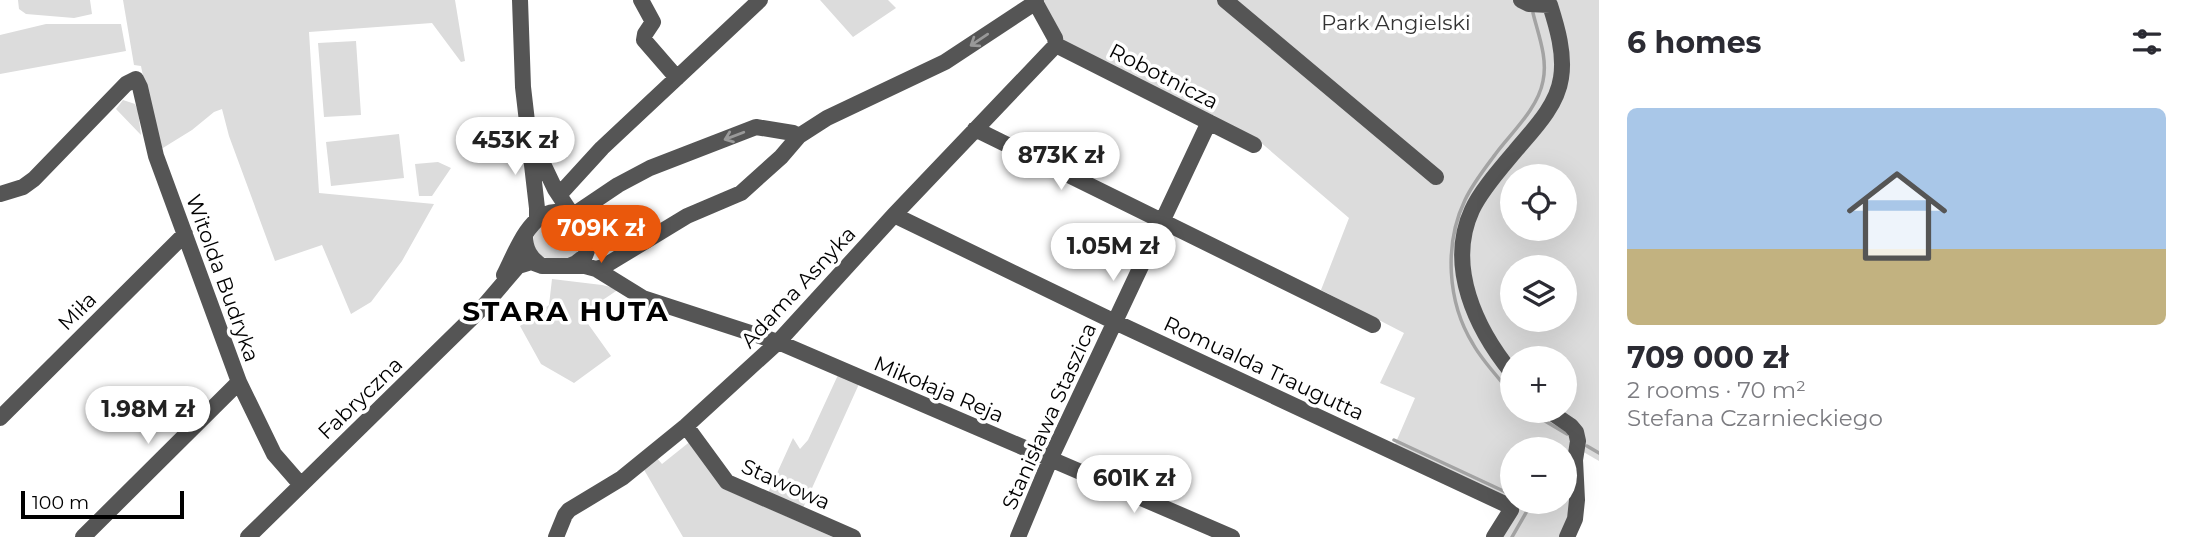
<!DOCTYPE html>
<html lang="en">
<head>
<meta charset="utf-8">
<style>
	:root { --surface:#fff; --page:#f7f7f7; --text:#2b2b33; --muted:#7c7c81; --accent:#ea580c }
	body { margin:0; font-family:Montserrat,sans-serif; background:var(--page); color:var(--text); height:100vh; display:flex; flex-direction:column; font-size:26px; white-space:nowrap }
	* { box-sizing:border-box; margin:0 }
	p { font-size:23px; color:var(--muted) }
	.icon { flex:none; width:38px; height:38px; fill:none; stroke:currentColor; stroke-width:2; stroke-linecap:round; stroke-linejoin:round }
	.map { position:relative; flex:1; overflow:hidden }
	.panel { display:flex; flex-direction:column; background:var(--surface); width:595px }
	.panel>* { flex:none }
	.buttons { position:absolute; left:1500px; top:164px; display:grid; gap:14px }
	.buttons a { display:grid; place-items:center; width:77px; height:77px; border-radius:50%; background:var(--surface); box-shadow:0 7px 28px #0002; font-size:35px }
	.scale { position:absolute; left:21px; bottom:18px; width:163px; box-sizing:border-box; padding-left:7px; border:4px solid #000; border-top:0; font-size:19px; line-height:24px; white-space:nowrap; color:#000; -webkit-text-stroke:5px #fff; paint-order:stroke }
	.price { position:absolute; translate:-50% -60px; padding:0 16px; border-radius:24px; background:#fff; color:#222; font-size:23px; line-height:46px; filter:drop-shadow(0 2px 4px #0008) }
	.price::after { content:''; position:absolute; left:50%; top:42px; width:21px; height:16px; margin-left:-10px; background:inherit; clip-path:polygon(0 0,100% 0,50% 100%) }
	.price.current { background:var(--accent); color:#fff }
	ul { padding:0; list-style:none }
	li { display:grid; align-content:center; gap:14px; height:371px; padding:0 28px }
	li span { display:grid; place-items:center; height:217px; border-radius:10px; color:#555 }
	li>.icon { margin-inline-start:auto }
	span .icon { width:126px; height:126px; fill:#fffc; stroke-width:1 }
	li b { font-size:30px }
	h2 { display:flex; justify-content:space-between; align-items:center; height:84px; padding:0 28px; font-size:30px }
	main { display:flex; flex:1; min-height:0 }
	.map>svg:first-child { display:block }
</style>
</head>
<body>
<main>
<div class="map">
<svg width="1599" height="537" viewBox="0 0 1599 537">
	<rect width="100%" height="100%" fill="#fff"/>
	<path fill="#dcdcdc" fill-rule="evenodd" d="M18,0H90L92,14L74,18L26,14L19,9Z
		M123,0H455L465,61L461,62L432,23L309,32L319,193L434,204L402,261L371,302L351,314L322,245L275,261L229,136L222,109L214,112L192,130L158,151L141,66L134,65Z
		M820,0H888L896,8L853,37Z
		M1041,0H1599V461L1580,450L1570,537H1490L1506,508L1393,449L1415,398L1380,383L1404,333L1321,290L1349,218L1259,141L1063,42ZM1512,177H1564V229H1512ZM1512,268H1564V320H1512ZM1512,359H1564V411H1512ZM1512,450H1564V502H1512Z
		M46,24H121L126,51L0,74V35Z
		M356,41L361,115L324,117L318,43Z
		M123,100L135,104L138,111L141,135L116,109Z
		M399,134L404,178L331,186L326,142Z
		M438,162L451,168L432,196H419L415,164Z
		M551,219C578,218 597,262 558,259C550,259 544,258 536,254C531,232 534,232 551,219Z
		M552,279L602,285L619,289L591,308L586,321L611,356L574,383L541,364L520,326L549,305Z
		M838,375L859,384L803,508L768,493L793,438L800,449L808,440Z
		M692,440L722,481V488L833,537H683L643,468L656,457L662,464Z"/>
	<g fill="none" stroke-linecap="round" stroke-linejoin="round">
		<path stroke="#a3a3a3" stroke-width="3.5" d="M1512,394C1499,378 1483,362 1473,344C1447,302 1444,244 1465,200C1473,183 1486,167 1497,152C1513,131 1538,108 1543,81C1548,58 1538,34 1533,13
			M1528,411L1567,434
			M1394,440L1512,495
			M1587,446L1599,453
			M1512,537L1531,504L1528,502"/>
		<path stroke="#555" stroke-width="16" d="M520,0L523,87L537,208V220
			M641,0L653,22L645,34L644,40L677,78
			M1034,0L1055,38L1056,45
			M1225,0L1436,177
			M1056,45L1254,145
			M975,129L1373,325
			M534,145L555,189L586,236L588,248L585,256L576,263L569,266
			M0,194L23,187L34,179L126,84L136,79L140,87L156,156L239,382L274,454L301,485
			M559,195L602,148L760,0
			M894,215L1115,322L1507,505L1511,510L1494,537
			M572,216L618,185L650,168L756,127L793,133L799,136
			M525,235C525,249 530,258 542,266H585L596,269L643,298L778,342L1232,537
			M596,269L603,267L687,216L741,193L781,157L799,136L827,118L945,62L1036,2
			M504,275C517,250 534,197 572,216
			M1512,373C1476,329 1446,266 1472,210C1481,190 1502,167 1516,150C1533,130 1557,106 1561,78C1565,54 1557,27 1550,5L1529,4L1521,0
			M1549,411L1571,426L1576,432L1578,441L1575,460L1577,500L1575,519L1567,537
			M0,418L185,234
			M686,426L727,482L853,537
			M83,537L239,382
			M248,537L483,307L518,266L531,262L542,266
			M556,537L565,515L569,510L622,478L686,426L778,342L894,215L1056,45
			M1018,537L1053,453L1209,122"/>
	</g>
	<defs><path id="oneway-shaft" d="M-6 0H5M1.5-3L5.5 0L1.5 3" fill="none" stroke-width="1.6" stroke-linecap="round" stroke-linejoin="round" transform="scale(1.75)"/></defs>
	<g stroke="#999">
		<use href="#oneway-shaft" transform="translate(979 40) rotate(146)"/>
		<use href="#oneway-shaft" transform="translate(734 136) rotate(159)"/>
	</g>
	<g text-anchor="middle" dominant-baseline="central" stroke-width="7" stroke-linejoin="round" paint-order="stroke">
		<g font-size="21" fill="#333" stroke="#fff">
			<text x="1396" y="22">Park Angielski</text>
		</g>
		<g font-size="21" fill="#000" stroke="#fff">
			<text transform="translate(1164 76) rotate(27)">Robotnicza</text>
			<text transform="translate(223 278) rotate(70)">Witolda Budryka</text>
			<text transform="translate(798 287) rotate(-47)">Adama Asnyka</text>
			<text transform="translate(77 311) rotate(-45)">Miła</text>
			<text transform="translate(1264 368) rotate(25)">Romualda Traugutta</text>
			<text transform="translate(939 389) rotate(23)">Mikołaja Reja</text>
			<text transform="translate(360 398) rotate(-44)">Fabryczna</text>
			<text transform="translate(1049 416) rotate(-66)">Stanisława Staszica</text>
			<text transform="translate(786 484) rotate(24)">Stawowa</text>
		</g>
		<g font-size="28" font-weight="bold" letter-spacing="2" fill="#000" stroke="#fff">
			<text x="566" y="311">STARA HUTA</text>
		</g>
	</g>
</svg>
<div class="buttons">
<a><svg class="icon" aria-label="locate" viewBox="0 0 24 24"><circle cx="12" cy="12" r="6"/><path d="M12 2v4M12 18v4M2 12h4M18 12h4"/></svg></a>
<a><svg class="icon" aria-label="layers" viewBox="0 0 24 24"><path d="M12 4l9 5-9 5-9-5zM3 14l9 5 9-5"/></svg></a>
<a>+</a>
<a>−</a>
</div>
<div class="scale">100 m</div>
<b class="price" style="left:515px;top:177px">453K zł</b>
<b class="price" style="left:1061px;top:192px">873K zł</b>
<b class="price current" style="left:601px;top:265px">709K zł</b>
<b class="price" style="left:1113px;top:283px">1.05M zł</b>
<b class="price" style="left:148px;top:446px">1.98M zł</b>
<b class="price" style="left:1134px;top:515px">601K zł</b>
</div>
<section class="panel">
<h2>6 homes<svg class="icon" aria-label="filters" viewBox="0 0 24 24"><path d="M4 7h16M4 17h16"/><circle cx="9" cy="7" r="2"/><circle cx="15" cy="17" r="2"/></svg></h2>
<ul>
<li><span style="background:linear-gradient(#a9c7e8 65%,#c2b280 0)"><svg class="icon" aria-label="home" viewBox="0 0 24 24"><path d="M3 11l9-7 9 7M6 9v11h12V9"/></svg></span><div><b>709 000 zł</b><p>2 rooms · 70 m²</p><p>Stefana Czarnieckiego</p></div></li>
</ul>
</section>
</main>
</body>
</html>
